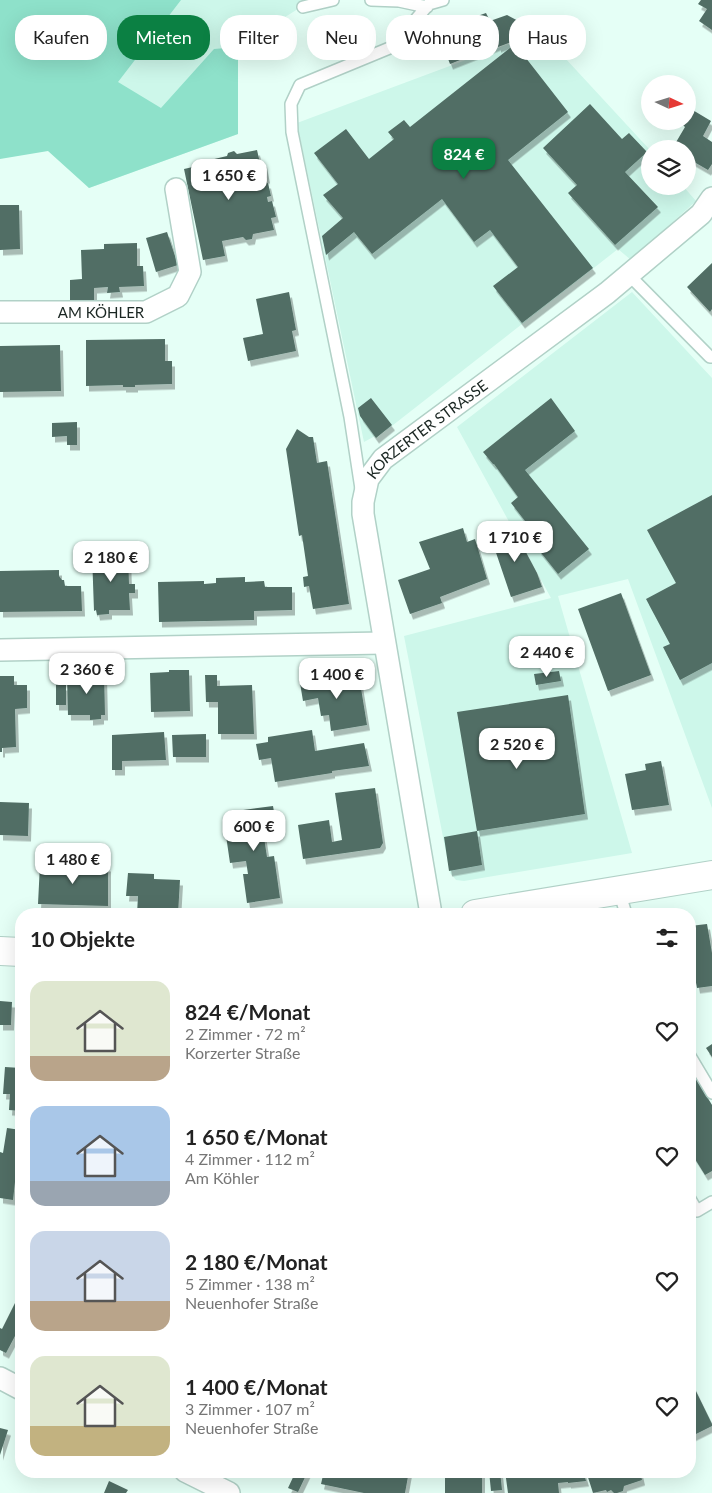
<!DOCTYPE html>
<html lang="de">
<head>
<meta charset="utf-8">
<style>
	:root { --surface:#fff; --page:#f2f2f2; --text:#222; --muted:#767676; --accent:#0b8043 }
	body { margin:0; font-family:Lato,sans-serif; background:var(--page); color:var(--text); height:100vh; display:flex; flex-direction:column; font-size:19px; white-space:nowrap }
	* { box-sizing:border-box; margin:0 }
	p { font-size:16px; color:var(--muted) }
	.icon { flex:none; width:28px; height:28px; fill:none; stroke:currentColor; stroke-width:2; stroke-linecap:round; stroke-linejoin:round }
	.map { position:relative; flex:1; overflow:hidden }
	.details { position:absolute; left:15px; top:908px; width:681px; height:570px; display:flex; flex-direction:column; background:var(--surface); border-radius:20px; box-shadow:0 5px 20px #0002 }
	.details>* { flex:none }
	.hud { position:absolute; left:15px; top:15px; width:682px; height:45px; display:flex; gap:10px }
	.needle { width:32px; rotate:94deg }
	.controls { position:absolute; left:641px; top:75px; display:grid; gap:10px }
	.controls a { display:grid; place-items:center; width:55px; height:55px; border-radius:50%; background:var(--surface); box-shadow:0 5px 20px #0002; font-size:25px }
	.price { position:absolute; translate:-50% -42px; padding:0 11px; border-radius:10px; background:#fff; color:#222; font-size:16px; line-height:32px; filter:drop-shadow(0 1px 2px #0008) }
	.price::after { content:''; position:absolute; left:50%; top:30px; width:15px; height:11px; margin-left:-8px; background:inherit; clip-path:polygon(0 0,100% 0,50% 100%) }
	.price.on { background:var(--accent); color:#fff }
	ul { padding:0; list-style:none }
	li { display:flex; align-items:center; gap:15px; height:125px; padding:0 15px }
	li span { display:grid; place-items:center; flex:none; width:140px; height:100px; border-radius:15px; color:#555 }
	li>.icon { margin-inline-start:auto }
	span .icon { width:60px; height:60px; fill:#fffc; stroke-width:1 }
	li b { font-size:21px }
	h2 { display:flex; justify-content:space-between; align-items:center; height:60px; padding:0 15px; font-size:21px }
	.chip { padding:0 18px; border-radius:20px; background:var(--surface); box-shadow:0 5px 20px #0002; font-size:18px; line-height:45px }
	.chip.on { background:var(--accent); color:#fff }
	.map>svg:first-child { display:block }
</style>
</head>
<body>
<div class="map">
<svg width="712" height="1493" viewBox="0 0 712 1493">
	<defs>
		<filter id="shadow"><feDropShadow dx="3" dy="5.5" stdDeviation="0" flood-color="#0004"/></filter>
	</defs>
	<rect width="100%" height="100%" fill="#e5fff6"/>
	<path fill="#cdf7ea" d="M33,0H312L238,47V134L89,188L0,29Z
		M541,32L650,150V186H683L696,201L631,260L618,249L388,429L364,442L297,123Z
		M632,292L712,378V808L628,579L558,596L632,853L464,881L456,880L450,873L404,636L551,598L457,427Z"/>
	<path fill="#8ee1ca" d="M0,0H181L118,82L161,108L214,49L238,47V134L89,188L48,151L0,159Z"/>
	<path fill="#516e65" filter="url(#shadow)" d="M701,0H712V30L699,21L707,9L698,4Z
		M486,13L490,21L507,15L539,32L498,47V45L450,64L437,30Z
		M515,44L568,112L508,160L593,268L522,323L493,286L518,267L490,230L474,242L442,199L372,254L354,232L326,255L322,236L343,218L323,195L338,184L314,153L346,129L369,159L394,139L388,132L404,120L410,127Z
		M590,104L622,139L629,133L647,152L625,172L658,207L615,245L568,193L577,185L543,148Z
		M691,109L711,121L703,136L712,142V164L708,170L689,159L688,162V149H672L685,127L682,124L684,121H688V115Z
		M257,150L260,163L264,162L267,178L263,179L264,184L268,183L271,196L267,197L268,202L272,201L276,217L271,218L274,230L253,234L252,239L246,240L243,237L222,241L225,256L203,260L184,169L206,164V161L227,156L228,153L234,151L237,154Z
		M0,205H19L20,249L0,250Z
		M167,232L178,265L156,272L146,238Z
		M137,243V266H143L144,286L119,287L120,292L107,293L108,287L94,288V303L70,304V280L82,279L81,250L104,249V244Z
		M712,263V309L710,312L687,287Z
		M289,292L296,330L292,331L296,351L248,361L243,338L263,334L256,299Z
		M165,339V361H172V384L135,385V387H123V385L86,386V340Z
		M60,345L61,391L0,392V346Z
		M371,398L392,425L376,438L360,416L358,408Z
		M551,398L575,431L525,470L589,549L558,574L538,549L543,544L511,503L518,497L494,464H493L483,452Z
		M77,422V445H67V436L52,437V423Z
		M297,429L309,437H313L317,463L327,461L349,604L313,609L309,586L304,587L303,577L308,576L302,535L299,536L286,449Z
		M712,495V663L680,680L663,647L670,644L646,599L676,583L647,530Z
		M463,528L467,542L475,539L487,579L440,597L442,603L410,614L398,580L430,569L419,542Z
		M513,528L537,573L542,587L511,597L490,535Z
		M128,553L129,584H135V593H129L130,610H109V614L97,615L96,610L94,611L92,554Z
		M59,570V576L62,580H64L65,586H81L82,611L0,612V571Z
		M245,577V582L264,581L265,587H292V610L254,611V620L159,622L158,582L204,581V584L216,583V578Z
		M621,593L651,675L608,691L578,609Z
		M169,670H189L190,711L151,712L150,673L169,672Z
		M559,671L561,681L536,685L534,674Z
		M85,672H104L105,715H101V719L90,720V715H68L67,676H85Z
		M322,673L323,682L359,676L367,725L331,731L329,715L321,716L318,698L303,701L299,677Z
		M205,675H217V686L252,685L254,734H218V702H206Z
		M0,676H14V685H27V708L15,709L16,747L2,748V752H0Z
		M56,685H66V705H56Z
		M568,695L585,814L477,831L482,865L449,871L444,837L477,831L457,712Z
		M312,730L315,751L364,743L369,766L332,771V773L275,782L271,758L259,760L256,744L268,742V737Z
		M164,732L166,760L122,761V770H112V735Z
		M206,734V757H173L172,735Z
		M661,761L669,805L632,810L625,774L646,770L645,764Z
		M375,788L383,843L380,848L303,859L298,825L329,820L332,842L342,840L335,793Z
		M0,802L29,803L28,836L0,835Z
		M273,806L277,829L263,831L267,857L274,856L280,898L247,903L243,874H248L246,861L230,863L224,822L237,820L236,811Z
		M40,864L108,866V906L38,904Z
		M128,873L154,874V879L180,880L178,914H137L138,896H126Z
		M707,924L712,953V986L697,988L693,967L690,968V926Z
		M0,1001L12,1002L11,1025H0Z
		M712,1044V1057L706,1048Z
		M5,1067L21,1068V1111L9,1110L10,1094H3Z
		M690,1069L712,1105V1171L705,1175L690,1151Z
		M7,1128L21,1130V1163L18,1183L15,1182L13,1200L0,1198V1152L3,1153Z
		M21,1291V1339L15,1336L6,1353L0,1350V1328L2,1329Z
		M690,1379L712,1424V1426L690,1437Z
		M0,1428L8,1430L0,1455Z
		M296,1471H308L298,1492L288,1488Z
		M324,1471H409L405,1493H364L321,1484Z
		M445,1471H482V1493H445Z
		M489,1471H500L502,1490L491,1491Z
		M505,1471H583L586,1481L568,1483V1482L558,1483L559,1493H508Z
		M586,1471H640L642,1480L624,1486L623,1491L617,1493H614L611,1490L607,1492L606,1490L593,1493Z
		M109,1481L128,1490L126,1493H104Z"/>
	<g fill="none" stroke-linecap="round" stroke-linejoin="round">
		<g stroke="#b1d1c7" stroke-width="14">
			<path id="lane" d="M371,0L399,1L427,7
				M303,7L333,0
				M629,275L710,357H712
				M361,489L350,417L292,132L291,104L300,85L392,47L429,4L443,0
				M619,891L626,914
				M690,1056L712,1093
				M690,1199L697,1211L712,1202"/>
		</g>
		<g stroke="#b1d1c7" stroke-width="24">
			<g id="street">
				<path id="s1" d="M0,312H146L178,296L190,272L176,189"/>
				<path d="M0,650L384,643"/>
				<path id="s2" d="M431,914L363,514V502L368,479L383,459L607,293L701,214L712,198"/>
				<path d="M0,1378L21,1389"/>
				<path d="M185,1471L229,1493"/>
			</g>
		</g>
		<g stroke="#b1d1c7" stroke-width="30">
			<path id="secondary" d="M475,914L712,875
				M0,951L21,952"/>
		</g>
		<use href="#lane" stroke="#fff" stroke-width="11"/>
		<use href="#street" stroke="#fff" stroke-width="21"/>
		<use href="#secondary" stroke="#fff" stroke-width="28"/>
	</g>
	<g text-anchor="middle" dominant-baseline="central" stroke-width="5" stroke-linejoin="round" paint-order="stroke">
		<g font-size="15" fill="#1a2622" stroke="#fff">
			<text stroke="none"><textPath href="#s1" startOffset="101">AM KÖHLER</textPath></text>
			<text stroke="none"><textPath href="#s2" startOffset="519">KORZERTER STRASSE</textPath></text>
		</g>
	</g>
</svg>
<div class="controls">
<a><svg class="needle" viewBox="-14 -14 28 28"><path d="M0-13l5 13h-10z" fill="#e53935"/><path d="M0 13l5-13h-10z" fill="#767676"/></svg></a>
<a><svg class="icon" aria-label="layers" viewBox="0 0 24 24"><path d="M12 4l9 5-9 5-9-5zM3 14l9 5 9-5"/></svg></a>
</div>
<b class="price on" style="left:464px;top:180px">824 €</b>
<b class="price" style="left:229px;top:201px">1 650 €</b>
<b class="price" style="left:515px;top:563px">1 710 €</b>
<b class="price" style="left:111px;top:583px">2 180 €</b>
<b class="price" style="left:547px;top:678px">2 440 €</b>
<b class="price" style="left:87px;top:695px">2 360 €</b>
<b class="price" style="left:337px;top:700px">1 400 €</b>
<b class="price" style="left:517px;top:770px">2 520 €</b>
<b class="price" style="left:254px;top:852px">600 €</b>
<b class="price" style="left:73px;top:885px">1 480 €</b>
<div class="hud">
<a class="chip">Kaufen</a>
<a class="chip on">Mieten</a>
<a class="chip">Filter</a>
<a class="chip">Neu</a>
<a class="chip">Wohnung</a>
<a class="chip">Haus</a>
</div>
<section class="details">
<h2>10 Objekte<svg class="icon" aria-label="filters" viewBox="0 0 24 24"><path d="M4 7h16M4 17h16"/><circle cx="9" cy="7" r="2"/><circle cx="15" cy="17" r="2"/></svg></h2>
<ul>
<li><span style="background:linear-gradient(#dfe7d0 75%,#b9a48a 0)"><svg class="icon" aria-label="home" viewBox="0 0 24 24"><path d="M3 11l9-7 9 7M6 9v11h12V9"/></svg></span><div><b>824 €/Monat</b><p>2 Zimmer · 72 m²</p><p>Korzerter Straße</p></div><svg class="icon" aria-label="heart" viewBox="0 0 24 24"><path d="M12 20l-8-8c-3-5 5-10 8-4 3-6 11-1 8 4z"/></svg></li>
<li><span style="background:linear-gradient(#a9c7e8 75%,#9aa5b1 0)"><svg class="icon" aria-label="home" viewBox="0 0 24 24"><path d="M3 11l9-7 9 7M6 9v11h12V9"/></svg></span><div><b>1 650 €/Monat</b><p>4 Zimmer · 112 m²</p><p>Am Köhler</p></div><svg class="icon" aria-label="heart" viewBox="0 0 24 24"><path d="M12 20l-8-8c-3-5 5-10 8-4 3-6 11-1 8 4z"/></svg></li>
<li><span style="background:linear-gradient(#c9d6e8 70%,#b9a48a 0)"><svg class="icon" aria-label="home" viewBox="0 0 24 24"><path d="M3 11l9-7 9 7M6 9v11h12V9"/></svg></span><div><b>2 180 €/Monat</b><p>5 Zimmer · 138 m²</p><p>Neuenhofer Straße</p></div><svg class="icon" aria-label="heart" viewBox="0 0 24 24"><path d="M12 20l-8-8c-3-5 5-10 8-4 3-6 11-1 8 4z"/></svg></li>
<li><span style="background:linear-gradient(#dfe7d0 70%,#c2b280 0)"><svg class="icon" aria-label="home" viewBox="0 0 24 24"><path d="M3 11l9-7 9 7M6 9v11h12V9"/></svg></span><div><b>1 400 €/Monat</b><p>3 Zimmer · 107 m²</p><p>Neuenhofer Straße</p></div><svg class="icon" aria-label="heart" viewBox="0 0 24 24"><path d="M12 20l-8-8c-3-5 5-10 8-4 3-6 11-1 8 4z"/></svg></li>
</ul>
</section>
</div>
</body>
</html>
